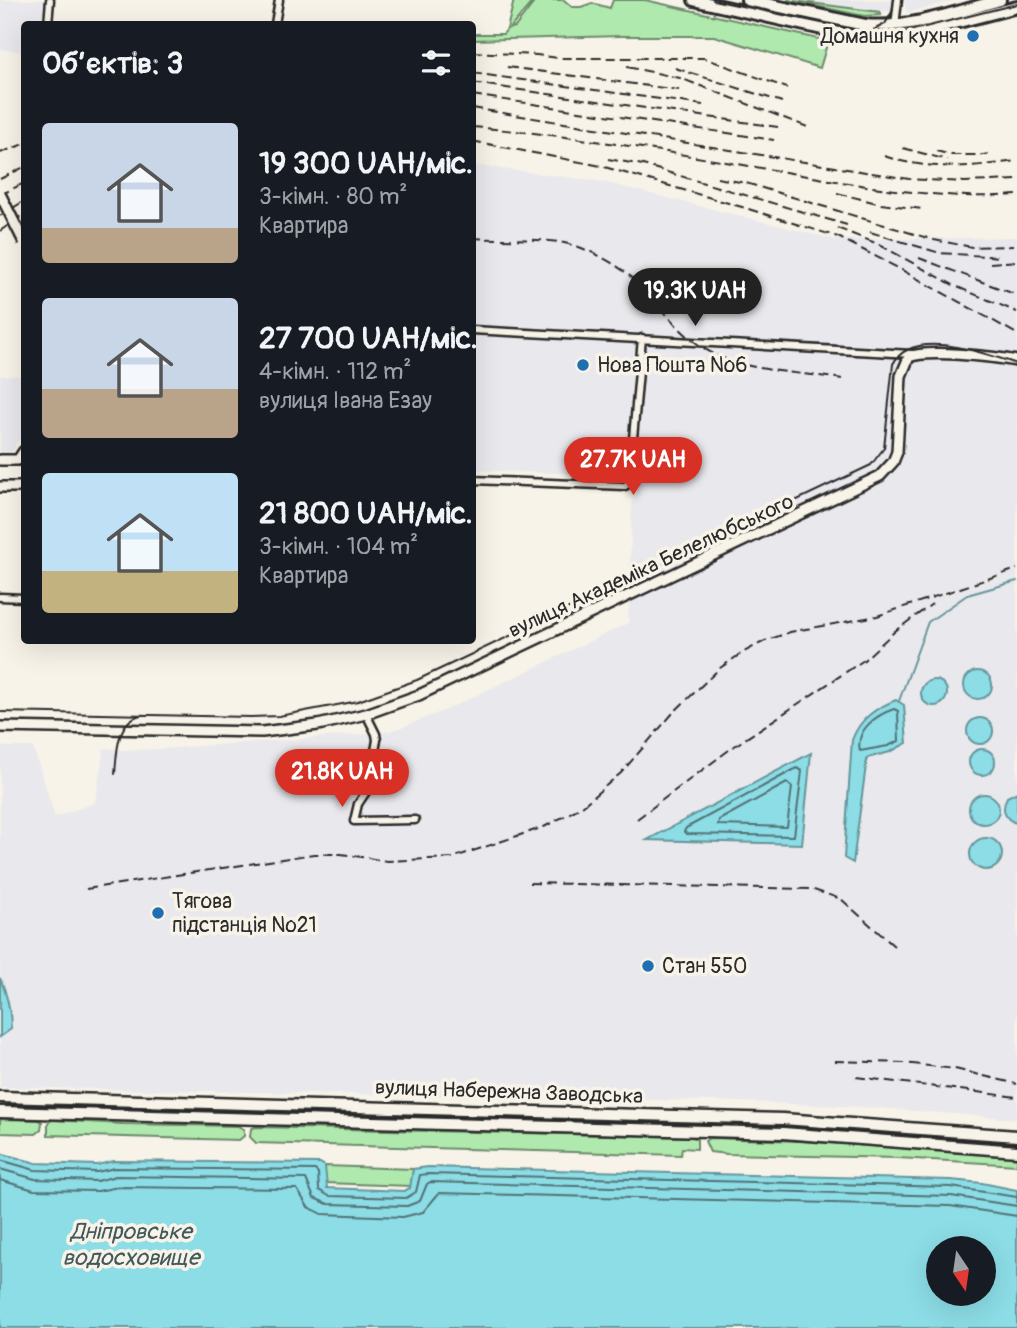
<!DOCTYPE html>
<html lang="uk">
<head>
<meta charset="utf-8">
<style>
	:root { --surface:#171b24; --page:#242831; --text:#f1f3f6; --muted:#9ea1a6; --accent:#d93025 }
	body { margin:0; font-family:Pangolin,sans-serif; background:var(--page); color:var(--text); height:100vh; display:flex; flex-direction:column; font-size:26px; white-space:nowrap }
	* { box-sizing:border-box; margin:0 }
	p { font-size:23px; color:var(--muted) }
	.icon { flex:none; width:38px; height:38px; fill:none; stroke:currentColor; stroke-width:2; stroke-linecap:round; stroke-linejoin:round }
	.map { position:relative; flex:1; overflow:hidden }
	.panel { position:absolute; left:21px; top:21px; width:455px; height:623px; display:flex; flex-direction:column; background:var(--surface); border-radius:7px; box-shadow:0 7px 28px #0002 }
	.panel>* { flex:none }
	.needle { width:46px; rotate:167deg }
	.buttons { position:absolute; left:926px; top:1236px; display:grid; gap:14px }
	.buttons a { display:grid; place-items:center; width:70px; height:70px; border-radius:50%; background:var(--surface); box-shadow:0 7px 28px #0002; font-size:35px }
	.price { position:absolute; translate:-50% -60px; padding:0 16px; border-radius:24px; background:var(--accent); color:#fff; font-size:23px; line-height:46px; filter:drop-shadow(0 2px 4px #0008) }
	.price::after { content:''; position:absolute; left:50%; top:42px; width:21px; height:16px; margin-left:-10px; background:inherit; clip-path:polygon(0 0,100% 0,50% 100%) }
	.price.selected { background:#222; color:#fff }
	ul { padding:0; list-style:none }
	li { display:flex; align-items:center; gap:21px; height:175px; padding:0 21px }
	li span { display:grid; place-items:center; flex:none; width:196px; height:140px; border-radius:7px; color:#555 }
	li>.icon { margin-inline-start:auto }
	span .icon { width:84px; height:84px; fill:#fffc; stroke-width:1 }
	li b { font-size:30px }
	h2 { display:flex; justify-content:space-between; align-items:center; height:84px; padding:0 21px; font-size:30px }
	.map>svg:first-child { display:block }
</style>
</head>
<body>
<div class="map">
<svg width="1017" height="1328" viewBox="0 0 1017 1328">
	<rect width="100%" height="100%" fill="#f7f3e8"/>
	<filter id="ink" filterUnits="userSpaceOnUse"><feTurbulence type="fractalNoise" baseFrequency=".0143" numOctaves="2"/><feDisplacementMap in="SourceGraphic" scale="14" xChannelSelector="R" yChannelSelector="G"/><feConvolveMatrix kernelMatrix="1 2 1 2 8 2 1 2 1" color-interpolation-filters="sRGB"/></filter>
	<g filter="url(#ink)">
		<path fill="#e9e8ec" d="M0,0H48L46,24H24V52L0,49Z
			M802,0H897L896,10L882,12Z
			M905,0H957L907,13L905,7Z
			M473,165L603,182L836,240L1017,237V1119L865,1107L713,1101L0,1087V747H33L55,817L95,803L104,748L122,750L162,749L382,733L400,728L446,710L628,623L633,476L473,470Z
			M0,376H24V434L15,445L14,450L7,455H0Z"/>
		<path fill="#afe9ad" stroke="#6d8a6c" stroke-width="2" d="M514,0H534L510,28L515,27L536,0H564L572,7H581L592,3L610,8L613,0H645L828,41L820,68L714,36H621L473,40V34H503L507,29Z
			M787,0L880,12L881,15L864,16Z
			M0,1119L39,1120L42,1122L41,1130L36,1134L0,1133Z
			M52,1120L123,1124L238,1126L244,1129V1136L239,1140L48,1135V1123Z
			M255,1127L693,1137L697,1139V1149L682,1148L681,1155L256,1143L250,1137L251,1129Z
			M709,1138L800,1141L1017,1156V1165L898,1158L727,1154L710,1152L705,1141Z
			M325,1166L413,1169L411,1186L325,1183Z"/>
		<path fill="#8cdde6" stroke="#65969b" stroke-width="2" fill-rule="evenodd" d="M964 685a14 14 0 1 1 28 0a14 14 0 1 1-28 0Z
			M921 693a13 13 0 1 1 26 0a13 13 0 1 1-26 0Z
			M896,700L904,705L907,743L890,752L867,758L853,863L844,858L852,740C860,718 876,708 896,700Z
			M967 731a13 13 0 1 1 26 0a13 13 0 1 1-26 0Z
			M969 762a13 13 0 1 1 26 0a13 13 0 1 1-26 0Z
			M811,753L802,844L647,840Z
			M1017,792V823C1004,820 1001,809 1007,797Z
			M969 809a15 15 0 1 1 30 0a15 15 0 1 1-30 0Z
			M970 854a16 16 0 1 1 32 0a16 16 0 1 1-32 0Z
			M0,978C7,994 11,1011 11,1029L0,1037Z
			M0,1153L36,1163L97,1165L114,1161L320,1163L325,1166L327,1188L404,1191L410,1188L413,1169L428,1167L951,1180L982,1183L1017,1190V1328H0ZM938,1248H984V1293H938Z"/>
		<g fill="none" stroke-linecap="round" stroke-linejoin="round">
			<path stroke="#527276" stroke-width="2" d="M894,709L898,711L899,741L888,746L860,751C855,730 876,715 894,709Z
				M797,768L802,771L794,836L687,834L684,832L686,828Z
				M787,783L792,787L787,827L718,825L719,820Z
				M0,1160L35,1170L97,1172L115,1168L315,1170L318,1173L319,1190L329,1196L406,1198L416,1192L420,1175L428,1174L951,1187L1017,1197
				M0,1169L35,1179L97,1181L116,1176L306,1179L314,1198L328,1204L407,1206L420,1201L427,1184L430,1182L951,1196L1017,1206
				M0,1180L34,1190L98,1191L118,1187L297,1189L308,1207L322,1214L403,1217L423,1212L439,1193L950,1206L1017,1216"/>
			<path stroke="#65969b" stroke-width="2" d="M899,701L928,622L967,595L1017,581"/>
			<g stroke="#2b2b2b" stroke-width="11">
				<path id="street" d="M48,24L50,0
					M275,24L279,0
					M895,26L898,0
					M472,330L912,354
					M472,480L625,486L629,483L642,338
					M0,597L24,598
					M366,714L376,734L377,740L368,789L358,804L354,821L415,820"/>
			</g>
			<g stroke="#2b2b2b" stroke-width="14">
				<path id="secondary" d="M0,460H18L24,451
					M0,487H24
					M0,727L262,732L318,725L366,714L419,695L880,476L893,462L897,452L901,376L909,357C927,349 996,357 1017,361"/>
			</g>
			<g stroke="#2b2b2b" stroke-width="15">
				<path id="primary" d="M0,1097L783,1119L1017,1136
					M0,1112L783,1133L1017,1151"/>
			</g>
			<g stroke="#2b2b2b" stroke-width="16">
				<path id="highway" d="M694,0L845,34L879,37L908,35L1017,7
					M747,0L865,25C910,29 956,12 1000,0"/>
			</g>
			<use href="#street" stroke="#f7f3e8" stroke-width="6"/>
			<use href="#secondary" stroke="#f7f3e8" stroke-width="9"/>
			<use href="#primary" stroke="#f7f3e8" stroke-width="10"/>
			<use href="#highway" stroke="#f7f3e8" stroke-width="10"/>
			<path stroke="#2b2b2b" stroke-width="2" d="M713,0L878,35L901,33L1017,4
				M868,33L885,24L893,10
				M0,712L251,717L279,716L358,701L417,680L871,465L884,448L893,364C912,326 986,354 1017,364
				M115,774C117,753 116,721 141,715"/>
			<path stroke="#2b2b2b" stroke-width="2" stroke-dasharray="10 5" stroke-linecap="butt" d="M472,52L537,55L558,58H704L787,88
				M507,67L679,90
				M627,67L680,78L810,128
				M675,68L782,102
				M472,73L703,105
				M472,83L778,127
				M472,95L774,140
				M472,108L909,179L964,182L1017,180
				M472,127C574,135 673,153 773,170C854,184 935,201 1017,195
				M472,141L601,166L742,207L838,237L900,269L1017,334
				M903,148L947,160
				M936,151L951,155H988
				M0,153L24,144
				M884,156C928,171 971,167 1017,161
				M608,159L643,165L847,225
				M717,178L746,183L934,240L972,247L1013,246
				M0,179L24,167
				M837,193L881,204L923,209
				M0,195L24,183
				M0,216L24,201
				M837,228L878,244L955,286L1017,312
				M0,231L24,214
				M870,232L940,253L1000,257
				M472,238C501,240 530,238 558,242C587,246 622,266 642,287C666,312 683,339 716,355C748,371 805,373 842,379
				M919,258L1017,295
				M990,263L1017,261
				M637,819L733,747L864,660L895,631L932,604
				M529,883L811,889L841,899L894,946
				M86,889L314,854H341L387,861L452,858L544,827L581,807L621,773L673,713L720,668L742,653L765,641L790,632L877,616L1017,569
				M835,1061L904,1063L955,1069L1017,1084
				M856,1077L1017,1097"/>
			<g stroke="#2b2b2b" stroke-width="14" stroke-linecap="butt">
				<path id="secondary-bridge" d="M0,194L24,242"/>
			</g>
			<use href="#secondary-bridge" stroke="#f7f3e8" stroke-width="9"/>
		</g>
	</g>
	<g fill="#1f6fb2" stroke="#f7f3e8" stroke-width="2.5">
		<circle cx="973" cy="36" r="7"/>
		<circle cx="583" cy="365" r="7"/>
		<circle cx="158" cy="913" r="7"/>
		<circle cx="648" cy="966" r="7"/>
	</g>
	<g text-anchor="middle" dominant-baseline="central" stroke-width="7" stroke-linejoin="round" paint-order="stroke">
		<g font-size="21" fill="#2b2b2b" stroke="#f7f3e8" text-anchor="start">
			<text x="959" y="36" text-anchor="end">Домашня кухня</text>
			<text x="597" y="365">Нова Пошта №6</text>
			<text x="172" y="901">Тягова<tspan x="172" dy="24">пiдстанцiя №21</tspan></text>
			<text x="662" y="966">Стан 550</text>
		</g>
		<g font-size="21" fill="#2b2b2b" stroke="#f7f3e8">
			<text transform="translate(651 566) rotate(-25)">вулиця Академіка Белелюбського</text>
			<text transform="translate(509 1092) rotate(2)">вулиця Набережна Заводська</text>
		</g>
		<g font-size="23" font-style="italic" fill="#43585a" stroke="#f7f3e8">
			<text x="131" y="1231">Дніпровське<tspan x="131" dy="26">водосховище</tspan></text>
		</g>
	</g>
</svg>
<div class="buttons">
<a><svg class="needle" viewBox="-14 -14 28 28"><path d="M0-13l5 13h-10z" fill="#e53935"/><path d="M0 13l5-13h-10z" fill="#9ea1a6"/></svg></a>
</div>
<b class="price selected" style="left:695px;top:328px">19.3K UAH</b>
<b class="price" style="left:633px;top:497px">27.7K UAH</b>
<b class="price" style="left:342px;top:809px">21.8K UAH</b>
<section class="panel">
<h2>Об’єктів: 3<svg class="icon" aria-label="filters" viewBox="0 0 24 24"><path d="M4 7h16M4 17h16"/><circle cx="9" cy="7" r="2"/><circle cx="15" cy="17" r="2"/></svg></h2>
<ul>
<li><span style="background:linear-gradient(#c9d6e8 75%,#b9a48a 0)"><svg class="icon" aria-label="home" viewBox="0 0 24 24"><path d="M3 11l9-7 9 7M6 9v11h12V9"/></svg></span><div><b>19 300 UAH/міс.</b><p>3-кімн. · 80 m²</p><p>Квартира</p></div></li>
<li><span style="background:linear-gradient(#c9d6e8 65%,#b9a48a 0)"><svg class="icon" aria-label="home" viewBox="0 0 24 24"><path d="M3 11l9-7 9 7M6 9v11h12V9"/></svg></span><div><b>27 700 UAH/міс.</b><p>4-кімн. · 112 m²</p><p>вулиця Івана Езау</p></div></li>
<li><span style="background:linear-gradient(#bfe0f5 70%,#c2b280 0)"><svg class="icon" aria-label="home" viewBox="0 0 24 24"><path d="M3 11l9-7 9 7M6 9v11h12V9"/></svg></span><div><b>21 800 UAH/міс.</b><p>3-кімн. · 104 m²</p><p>Квартира</p></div></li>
</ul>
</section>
</div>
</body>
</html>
